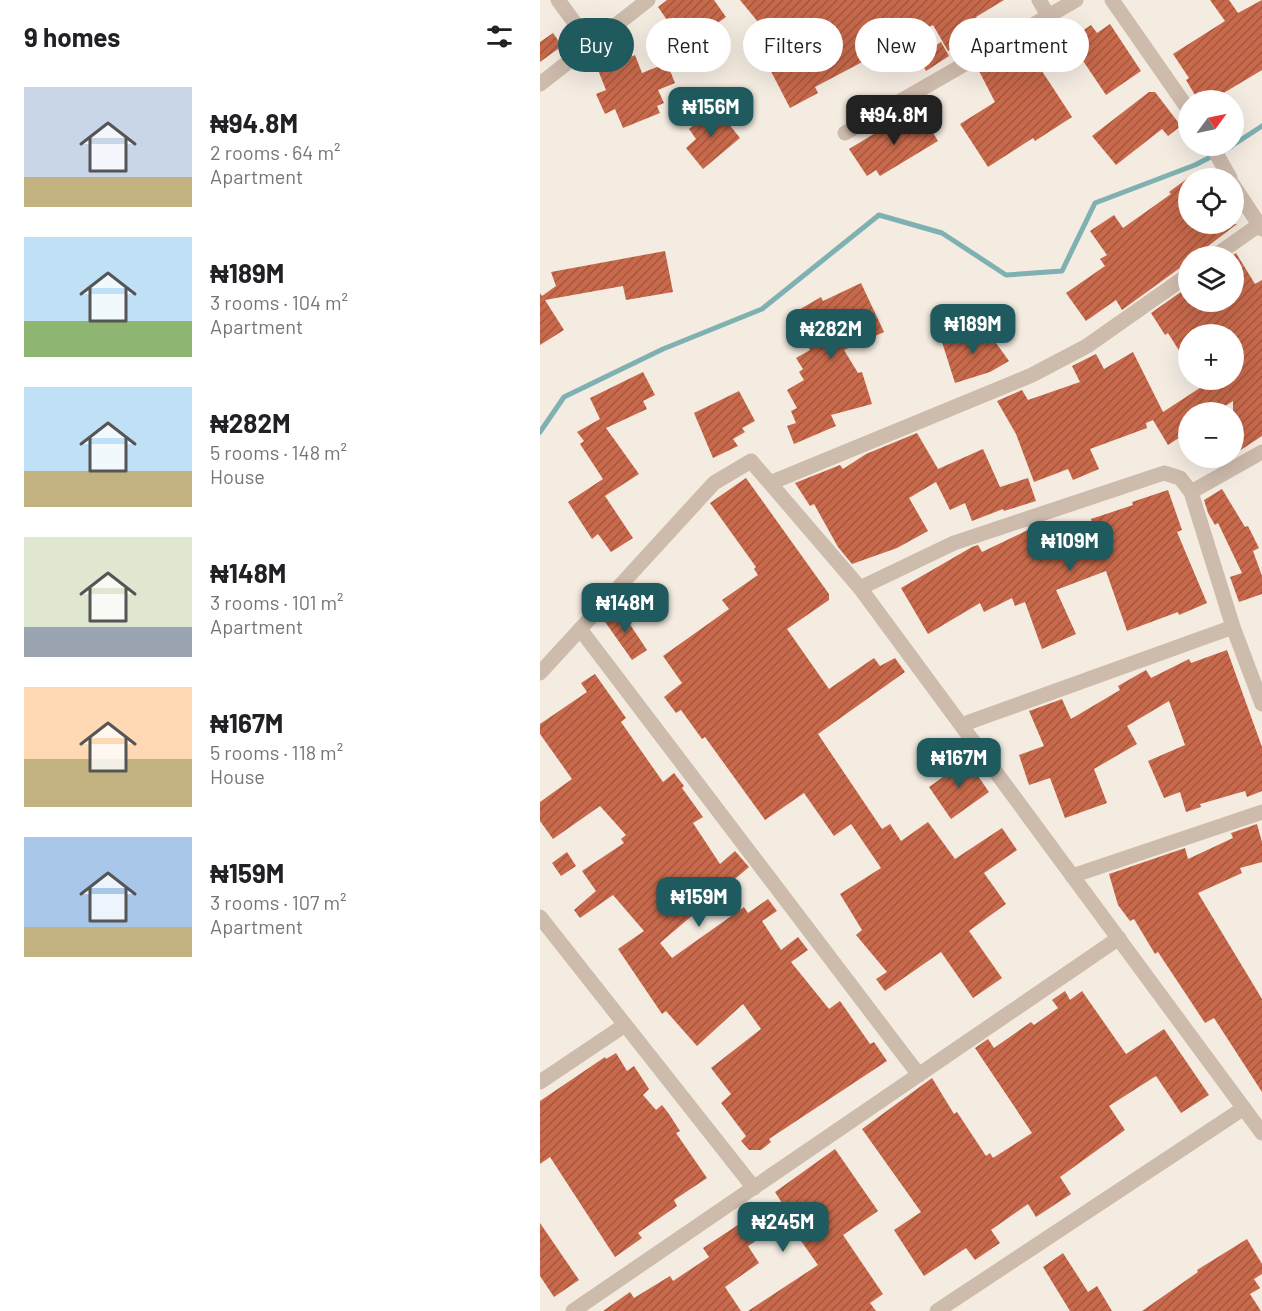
<!DOCTYPE html>
<html lang="en">
<head>
<meta charset="utf-8">
<style>
	:root { --surface:#fff; --page:#f6f6f6; --text:#202124; --muted:#757577; --accent:#1f5a5e }
	body { margin:0; font-family:Barlow,sans-serif; background:var(--page); color:var(--text); height:100vh; display:flex; flex-direction:column; font-size:22px; white-space:nowrap }
	* { box-sizing:border-box; margin:0 }
	p { font-size:20px; color:var(--muted) }
	.icon { flex:none; width:33px; height:33px; fill:none; stroke:currentColor; stroke-width:2; stroke-linecap:round; stroke-linejoin:round }
	.map { position:relative; flex:1; overflow:hidden }
	.drawer { display:flex; flex-direction:column; background:var(--surface); width:540px }
	.drawer>* { flex:none }
	.banner { position:absolute; left:18px; top:18px; width:570px; height:54px; display:flex; gap:12px }
	.needle { width:39px; rotate:57deg }
	.controls { position:absolute; left:638px; top:90px; display:grid; gap:12px }
	.controls a { display:grid; place-items:center; width:66px; height:66px; border-radius:50%; background:var(--surface); box-shadow:0 6px 24px #0002; font-size:30px }
	.price { position:absolute; translate:-50% -51px; padding:0 14px; border-radius:12px; background:var(--accent); color:#fff; font-size:20px; line-height:39px; filter:drop-shadow(0 2px 3px #0008) }
	.price::after { content:''; position:absolute; left:50%; top:36px; width:18px; height:14px; margin-left:-9px; background:inherit; clip-path:polygon(0 0,100% 0,50% 100%) }
	.price.active { background:#222; color:#fff }
	ul { padding:0; list-style:none }
	li { display:flex; align-items:center; gap:18px; height:150px; padding:0 24px }
	li span { display:grid; place-items:center; flex:none; width:168px; height:120px; border-radius:0px; color:#555 }
	li>.icon { margin-inline-start:auto }
	span .icon { width:72px; height:72px; fill:#fffc; stroke-width:1 }
	li b { font-size:26px }
	h2 { display:flex; justify-content:space-between; align-items:center; height:72px; padding:0 24px; font-size:26px }
	.pill { padding:0 21px; border-radius:27px; background:var(--surface); box-shadow:0 6px 24px #0002; font-size:21px; line-height:54px }
	.pill.active { background:var(--accent); color:#fff }
	main { display:flex; flex:1; min-height:0 }
	.map>svg:first-child { display:block }
</style>
</head>
<body>
<main>
<section class="drawer">
<h2>9 homes<svg class="icon" aria-label="filters" viewBox="0 0 24 24"><path d="M4 7h16M4 17h16"/><circle cx="9" cy="7" r="2"/><circle cx="15" cy="17" r="2"/></svg></h2>
<ul>
<li><span style="background:linear-gradient(#c9d6e8 75%,#c2b280 0)"><svg class="icon" aria-label="home" viewBox="0 0 24 24"><path d="M3 11l9-7 9 7M6 9v11h12V9"/></svg></span><div><b>₦94.8M</b><p>2 rooms · 64 m²</p><p>Apartment</p></div></li>
<li><span style="background:linear-gradient(#bfe0f5 70%,#8fb573 0)"><svg class="icon" aria-label="home" viewBox="0 0 24 24"><path d="M3 11l9-7 9 7M6 9v11h12V9"/></svg></span><div><b>₦189M</b><p>3 rooms · 104 m²</p><p>Apartment</p></div></li>
<li><span style="background:linear-gradient(#bfe0f5 70%,#c2b280 0)"><svg class="icon" aria-label="home" viewBox="0 0 24 24"><path d="M3 11l9-7 9 7M6 9v11h12V9"/></svg></span><div><b>₦282M</b><p>5 rooms · 148 m²</p><p>House</p></div></li>
<li><span style="background:linear-gradient(#dfe7d0 75%,#9aa5b1 0)"><svg class="icon" aria-label="home" viewBox="0 0 24 24"><path d="M3 11l9-7 9 7M6 9v11h12V9"/></svg></span><div><b>₦148M</b><p>3 rooms · 101 m²</p><p>Apartment</p></div></li>
<li><span style="background:linear-gradient(#ffd9b3 60%,#c2b280 0)"><svg class="icon" aria-label="home" viewBox="0 0 24 24"><path d="M3 11l9-7 9 7M6 9v11h12V9"/></svg></span><div><b>₦167M</b><p>5 rooms · 118 m²</p><p>House</p></div></li>
<li><span style="background:linear-gradient(#a9c7e8 75%,#c2b280 0)"><svg class="icon" aria-label="home" viewBox="0 0 24 24"><path d="M3 11l9-7 9 7M6 9v11h12V9"/></svg></span><div><b>₦159M</b><p>3 rooms · 107 m²</p><p>Apartment</p></div></li>
</ul>
</section>
<div class="map">
<svg width="722" height="1311" viewBox="0 0 722 1311">
	<defs>
		<pattern id="building-hatch" width="6" height="6" patternUnits="userSpaceOnUse" patternTransform="scale(1.5)"><rect width="6" height="6" fill="#c8694b"/><path d="M-1 1l2-2M0 6l6-6M5 7l2-2" fill="none" stroke="#a4573f"/></pattern>
	</defs>
	<rect width="100%" height="100%" fill="#f4ebe1"/>
	<g fill="none" stroke-linecap="round" stroke-linejoin="round">
		<path stroke="#7fb0b2" stroke-width="5" d="M693,145L722,126
			M0,432L24,397L123,349L222,309L339,215L402,233L466,275L522,271L555,203L655,165L692,146"/>
	</g>
	<path fill="url(#building-hatch)" d="M127,0H174L186,17L161,35L174,52L157,63L118,7Z
		M200,0H464L436,17L443,30L408,51L393,25L366,39L363,35L341,49L343,51L275,87L278,93L250,108L221,52L236,44Z
		M670,0H689L698,13L722,0V70L672,100H658L646,80L649,78L633,54L685,21Z
		M570,24L601,71L566,95L529,40L551,25L557,33Z
		M13,33L22,46L0,62V42Z
		M518,38L526,51L500,68L532,117L495,141L493,138L448,167L420,124L455,102L439,71L481,44L489,57Z
		M401,42L409,56L386,71L378,57Z
		M95,55L102,73L127,63L135,83L118,90L124,103L117,106L120,113L83,128L75,109L65,114L56,94L66,90L58,70Z
		M609,92H615L641,126L628,136L622,129L576,165L552,136Z
		M176,108L200,138L163,169L146,148L156,139L149,129Z
		M380,112L398,141L340,176L336,170L327,176L309,149L342,129L345,133Z
		M648,178V224H697L655,256H648V262L582,310L576,300L546,321L526,293L565,266L560,259L567,255L550,231L574,215L583,228L631,194L629,192Z
		M125,251L133,292L86,300L83,286L5,300L24,330L0,345V293L2,296L16,286L11,272Z
		M696,253L715,284L722,280V436L693,455V401L676,412H648V432L628,445L613,420L606,423L607,428L550,449L559,469L533,480L528,469L494,482L476,434L457,401L482,390L488,400L540,382L532,366L556,354L564,369L593,352L623,412L672,380H693V334H648V365L628,333L625,335L611,313L648,287V302H693V255Z
		M321,283L344,332L304,350L318,373L322,372L332,404L291,415L296,426L254,444L247,426L256,423L251,411L257,408L247,390L264,380L259,372L263,369L256,358L270,350L250,315L281,297L283,301Z
		M446,329L469,361L450,372L415,383L401,339L428,331L430,338Z
		M103,372L115,395L103,401L107,409L66,428L99,474L65,496L93,538L71,552L58,534L52,539L28,502L63,479L40,444L44,441L37,432L60,419L50,398Z
		M199,391L215,421L202,428L205,432L193,439L198,446L173,458L154,413Z
		M377,433L398,469L443,449L460,487L488,478L496,501L464,511L463,509L432,521L425,503L410,510L396,482L369,498L388,531L357,548L312,564L298,547L274,504L270,506L255,483L300,465L303,469L326,454Z
		M206,478L289,594V600L247,629L289,689L334,658L340,666L355,658L365,672L278,734L342,829L350,824L361,841L388,822L415,859L462,828L477,850L444,873L466,904L429,931L462,978L433,998L401,952L345,991L336,979L347,972L316,935L322,930L300,894L341,868L311,824L294,836L264,793L225,820L165,737L162,739L141,710L136,713L124,697L142,683L123,656L189,609L182,600L218,575L214,569L216,567L170,503Z
		M682,489L705,527L708,526L719,548L713,551L722,576V594L699,602L690,577L702,573L678,523L675,525L668,513L664,500Z
		M628,490L642,530L637,532L667,603L639,615L638,612L587,631L566,571L516,590L536,634L502,649L485,602L475,606L472,598L444,612L440,603L388,634L361,588L432,547L438,545L442,552L488,530L491,536L514,522L526,541L554,530L551,519L593,505L592,502Z
		M79,608L107,650L92,660L63,619Z
		M687,650L722,747V791L707,797L705,791L660,804L661,807L646,812L640,792L624,798L608,761L645,745L629,701L587,726L597,744L554,769L567,803L525,818L510,778L489,785L479,755L504,746L489,711L522,699L531,719L580,690L578,686L606,670L611,678L649,659L651,663Z
		M55,674L86,718L81,722L123,782L134,773L144,786L142,788L163,817L153,823L180,864L195,851L209,867L120,943L132,958L204,907L208,913L228,899L237,911L222,921L241,950L258,937L268,950L251,962L289,1009L300,1001L330,1044L334,1042L347,1061L229,1139L231,1142L221,1150H209L201,1141L206,1136L181,1103L191,1094L171,1068L221,1029L203,1004L157,1046L126,1011L122,1014L78,949L104,931L73,895L40,918L34,910L56,891L42,871L84,843L81,839L86,835L60,806L13,839L0,821V802L32,779L0,734V724L47,692L41,683Z
		M427,760L449,792L411,819L389,787Z
		M717,824L722,842V862L700,868L702,873L658,893L722,999V1092L674,1018L665,1023L618,952L615,954L594,919L590,921L578,905L569,874L645,848L648,859L693,838L691,833Z
		M27,852L36,866L21,876L12,863Z
		M525,991L530,1000L542,991L586,1054L624,1029L669,1095L641,1113L616,1076L569,1106L585,1130L520,1177L531,1194L496,1217L488,1204L451,1230L460,1243L435,1260L426,1248L384,1276L354,1230L381,1212L322,1129L392,1078L414,1114L417,1112L446,1156L450,1153L453,1158L492,1133L435,1048L448,1039L454,1048L491,1022L494,1025L518,1008L512,1000Z
		M76,1053L87,1071L94,1066L109,1089L103,1095L116,1110L122,1105L129,1114L140,1131L136,1133L167,1178L134,1200L137,1206L98,1233L102,1238L75,1257L10,1157L0,1164V1101L65,1057L66,1059Z
		M295,1149L338,1211L303,1235L343,1294L330,1303L336,1311H208L278,1265L247,1221L208,1246L219,1263L185,1287L201,1311H63L90,1292L94,1298L130,1276L133,1281L169,1257L163,1248L207,1219L209,1224L242,1203L235,1192Z
		M0,1223L39,1280L14,1297L0,1276Z
		M707,1239L722,1264V1274L714,1279L720,1288L710,1294L721,1311H602L658,1272L657,1270Z
		M523,1253L548,1292L557,1286L572,1311H530L503,1267Z"/>
	<g fill="none" stroke-linecap="round" stroke-linejoin="round">
		<path stroke="#cdbbac" stroke-width="15" d="M18,0L51,45
			M499,0L509,17
			M572,0L648,109
			M0,84L108,0
			M305,133L536,0
			M672,146L690,178
			M693,185L722,229
			M675,256L719,225
			M230,483L492,375L547,346L648,275
			M651,492L722,452
			M320,588L414,543L624,473L640,478L651,492L693,627L722,704
			M40,629L379,1075
			M0,673L174,483L211,461L320,588L722,1133
			M421,725L693,627
			M532,876L722,812
			M0,917L214,1188
			M0,1082L85,1025
			M33,1311L579,938
			M397,1311L704,1108"/>
	</g>
</svg>
<div class="controls">
<a><svg class="needle" viewBox="-14 -14 28 28"><path d="M0-13l5 13h-10z" fill="#e53935"/><path d="M0 13l5-13h-10z" fill="#757577"/></svg></a>
<a><svg class="icon" aria-label="locate" viewBox="0 0 24 24"><circle cx="12" cy="12" r="6"/><path d="M12 2v4M12 18v4M2 12h4M18 12h4"/></svg></a>
<a><svg class="icon" aria-label="layers" viewBox="0 0 24 24"><path d="M12 4l9 5-9 5-9-5zM3 14l9 5 9-5"/></svg></a>
<a>+</a>
<a>−</a>
</div>
<b class="price" style="left:171px;top:138px">₦156M</b>
<b class="price active" style="left:354px;top:146px">₦94.8M</b>
<b class="price" style="left:433px;top:355px">₦189M</b>
<b class="price" style="left:291px;top:360px">₦282M</b>
<b class="price" style="left:530px;top:572px">₦109M</b>
<b class="price" style="left:85px;top:634px">₦148M</b>
<b class="price" style="left:419px;top:789px">₦167M</b>
<b class="price" style="left:159px;top:928px">₦159M</b>
<b class="price" style="left:243px;top:1253px">₦245M</b>
<div class="banner">
<a class="pill active">Buy</a>
<a class="pill">Rent</a>
<a class="pill">Filters</a>
<a class="pill">New</a>
<a class="pill">Apartment</a>
</div>
</div>
</main>
</body>
</html>
